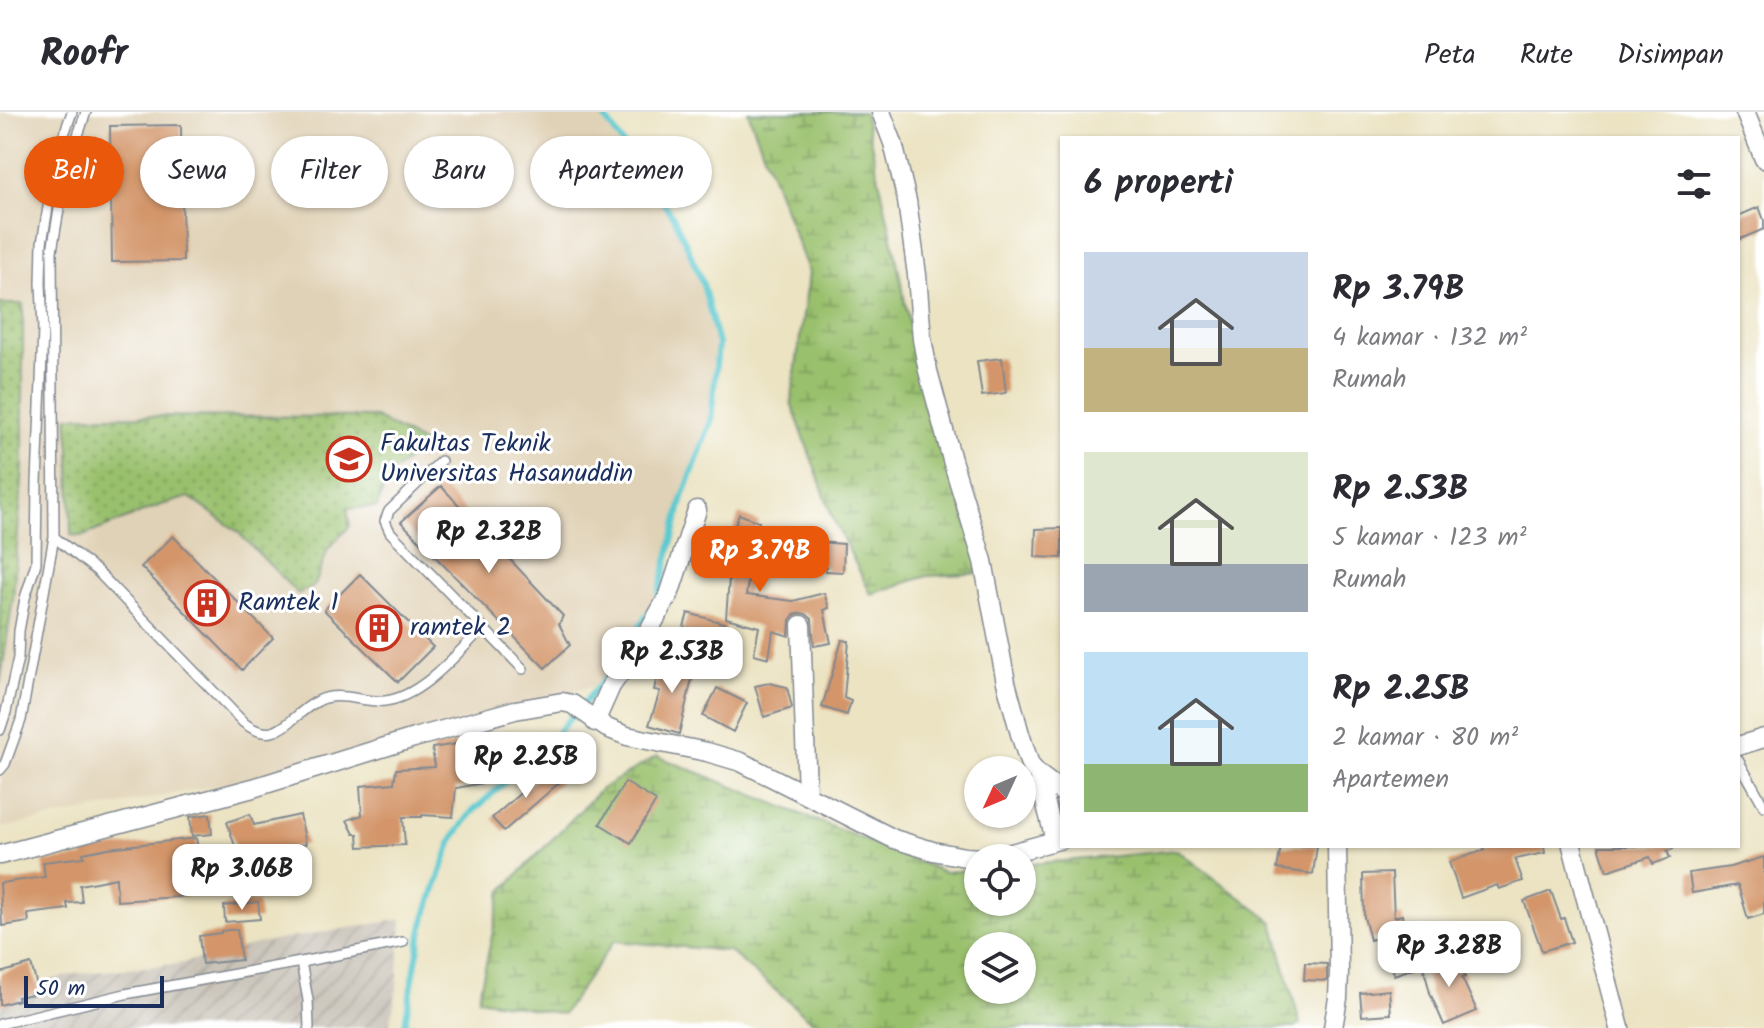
<!DOCTYPE html>
<html lang="id">
<head>
<meta charset="utf-8">
<style>
	:root { --surface:#fff; --page:#f2f2f3; --text:#2b2b33; --muted:#7c7c81; --line:#e1e1e2; --accent:#ea580c }
	body { margin:0; font-family:Kalam,sans-serif; background:var(--page); color:var(--text); height:100vh; display:flex; flex-direction:column; font-size:30px; white-space:nowrap }
	* { box-sizing:border-box; margin:0 }
	p { font-size:26px; color:var(--muted) }
	.icon { flex:none; width:44px; height:44px; fill:none; stroke:currentColor; stroke-width:2; stroke-linecap:round; stroke-linejoin:round }
	.map { position:relative; flex:1; overflow:hidden }
	.details { position:absolute; left:1060px; top:24px; width:680px; height:712px; display:flex; flex-direction:column; background:var(--surface); border-radius:0px; box-shadow:0 2px 6px #0004 }
	.details>* { flex:none }
	.banner { position:absolute; left:24px; top:24px; width:760px; height:72px; display:flex; gap:16px }
	.needle { width:52px; rotate:226deg }
	.buttons { position:absolute; left:964px; top:644px; display:grid; gap:16px }
	.buttons a { display:grid; place-items:center; width:72px; height:72px; border-radius:50%; background:var(--surface); box-shadow:0 2px 6px #0004; font-size:40px }
	.scale { position:absolute; left:24px; bottom:20px; width:140px; box-sizing:border-box; padding-left:8px; border:4px solid #1b2f5e; border-top:0; font-size:22px; line-height:28px; white-space:nowrap; color:#1b2f5e; -webkit-text-stroke:6px #fff; paint-order:stroke }
	.price { position:absolute; translate:-50% -68px; padding:0 18px; border-radius:16px; background:#fff; color:#222; font-size:26px; line-height:52px; filter:drop-shadow(0 2px 4px #0008) }
	.price::after { content:''; position:absolute; left:50%; top:48px; width:24px; height:18px; margin-left:-12px; background:inherit; clip-path:polygon(0 0,100% 0,50% 100%) }
	.price.on { background:var(--accent); color:#fff }
	ul { padding:0; list-style:none }
	li { display:flex; align-items:center; gap:24px; height:200px; padding:0 24px }
	li span { display:grid; place-items:center; flex:none; width:224px; height:160px; border-radius:0px; color:#555 }
	li>.icon { margin-inline-start:auto }
	span .icon { width:96px; height:96px; fill:#fffc; stroke-width:1 }
	li b { font-size:34px }
	h2 { display:flex; justify-content:space-between; align-items:center; height:96px; padding:0 24px; font-size:34px }
	.pill { padding:0 28px; border-radius:36px; background:var(--surface); box-shadow:0 2px 6px #0004; font-size:28px; line-height:72px }
	.pill.on { background:var(--accent); color:#fff }
	header { display:flex; align-items:center; gap:48px; box-sizing:border-box; height:112px; padding:0 40px; background:var(--surface); border-bottom:2px solid var(--line) }
	header strong { font-size:38px }
	nav { display:flex; gap:44px; margin-inline-start:auto; font-size:28px }
	.map>svg:first-child { display:block }
</style>
</head>
<body>
<header>
<strong>Roofr</strong>
<nav><a>Peta</a><a>Rute</a><a>Disimpan</a></nav>
</header>
<div class="map">
<svg width="1764" height="916" viewBox="0 0 1764 916">
	<defs>
		<pattern id="industrial-furrows" width="10" height="10" patternUnits="userSpaceOnUse" patternTransform="scale(2)"><rect width="10" height="10" fill="#c9c3b8"/><path d="M-1 1l2-2M0 10L10 0M9 11l2-2" fill="none" stroke="#aca8a1"/></pattern>
		<pattern id="grass-dots" width="8" height="8" patternUnits="userSpaceOnUse" patternTransform="scale(2)"><rect width="8" height="8" fill="#99c06c"/><path d="M2 2h.1M6 6h.1" fill="none" stroke="#7c9c5c" stroke-width="1.8" stroke-linecap="round"/></pattern>
		<pattern id="wetland-marsh" width="20" height="14" patternUnits="userSpaceOnUse" patternTransform="scale(2)"><rect width="20" height="14" fill="#99c06c"/><path d="M1 5h8M5 5V1M11 12h8M15 12V8" fill="none" stroke="#7c9c5c"/></pattern>
	</defs>
	<rect width="100%" height="100%" fill="#fff"/>
	<filter id="ink" filterUnits="userSpaceOnUse"><feTurbulence type="fractalNoise" baseFrequency=".0125" numOctaves="2"/><feDisplacementMap in="SourceGraphic" scale="16" xChannelSelector="R" yChannelSelector="G"/><feConvolveMatrix kernelMatrix="1 2 1 2 8 2 1 2 1" color-interpolation-filters="sRGB"/></filter>
	<filter id="wash" filterUnits="userSpaceOnUse"><feTurbulence type="fractalNoise" baseFrequency=".006" numOctaves="4" result="noise"/><feDisplacementMap in="SourceGraphic" scale="32" xChannelSelector="R" yChannelSelector="G"/><feGaussianBlur stdDeviation="1.8" result="paint"/><feColorMatrix in="noise" values="0 0 0 0 0 0 0 0 0 0 0 0 0 0 0 0 0 1.4 0 .05"/><feComposite in="paint" operator="in"/></filter>
	<g filter="url(#wash)">
		<rect width="100%" height="100%" fill="#ebe3c2"/>
		<path fill="#e0d2b6" d="M0,0H601L673,105L688,136L703,172L718,232L711,310L683,385L660,481L630,532L601,572L259,665L0,716Z"/>
		<path fill="url(#industrial-furrows)" d="M402,807L397,876L389,916H0V881L73,862L178,852L260,831Z"/>
		<path fill="url(#grass-dots)" stroke="#5a7865" stroke-width="2" d="M0,192H23V354L13,486L0,572Z
			M67,304L375,305L426,333L388,364L377,395L347,396L350,414L328,437L315,473L298,482L237,419L189,385L158,394L83,424L71,423L70,338Z"/>
		<path fill="url(#wetland-marsh)" stroke="#5a7865" stroke-width="2" fill-rule="evenodd" d="M748,0H864L894,134L920,267L983,461L927,464L871,482L834,409L791,290L809,161Z
			M657,644L944,760L978,757V790H1022V753L1177,738L1273,810L1300,912L1295,916H854L812,909L729,839L614,829L563,902L478,887L502,779L601,677ZM978,834H1022V878H978Z"/>
		<g fill="none" stroke-linecap="round" stroke-linejoin="round">
			<path stroke="#5bc9d0" stroke-width="6" d="M601,0L673,105L688,136L703,172L718,232L711,310L683,385L658,485
				M627,536L648,501
				M404,916L423,812L452,728L471,701L548,631L607,565"/>
		</g>
		<g id="blocks">
			<path fill="#d39569" d="M181,13L183,149L112,150L110,14Z
				M1759,95L1764,108V117L1738,128V104Z
				M1002,246L1006,281L982,284L977,249Z
				M441,374L563,504L559,512L570,533L545,556L401,410Z
				M739,402L759,410L744,449L751,450L746,483L793,489L824,481L829,496L824,498L831,531L814,534L812,507L806,502L800,501L794,503L790,508L789,524L773,519L769,546L754,542L759,515L726,506L729,467L698,460L703,438L724,444Z
				M1062,416V446L1035,445L1036,417Z
				M173,424L273,526L242,558L141,455Z
				M804,429L844,432L843,460L825,459L826,455L781,456V430Z
				M360,462L433,535L398,570L324,498Z
				M688,501L727,512L722,531L682,522Z
				M842,528L849,529L844,586L851,589L847,603L822,595Z
				M661,546L695,554L679,622L649,613L660,579L654,578Z
				M769,571L787,575L792,596L764,605L755,574Z
				M717,576L747,591L733,620L703,604Z
				M487,627L494,669L456,676L453,705L422,703V705H403L405,733L359,735L358,722H354L347,708L362,703L360,674L394,671L396,657L435,655L432,636Z
				M548,657L560,670L504,719L492,706Z
				M625,670L656,689L631,731L600,712Z
				M210,702L212,722L192,724L190,705Z
				M250,702L254,713L300,703L306,732L274,739L279,755L254,764L245,737L237,740L227,710Z
				M196,726L206,780L178,785L117,789L116,766L80,773L82,790L67,791L68,797L28,802L29,810L2,814L0,771L45,765L43,750L84,745L83,741L108,736Z
				M1281,734H1317L1313,762L1277,757Z
				M1483,734H1544L1545,741L1515,747L1523,769L1499,777L1497,773L1461,786L1449,750L1485,738Z
				M1599,734H1673V737L1667,739L1670,746L1653,752L1650,745L1607,759Z
				M1764,745V802L1748,807L1738,773L1692,781L1689,761L1730,755Z
				M1392,761L1394,805L1402,803L1411,836L1416,834L1423,853L1394,863L1380,825L1370,828L1364,805L1363,762Z
				M1551,779L1561,807L1564,806L1572,830L1542,839L1524,789Z
				M258,790L260,807L225,810L224,794Z
				M237,817L241,848L202,852L199,824L221,821V819Z
				M1460,844L1465,865L1462,866L1477,899L1444,913L1430,881L1423,853Z
				M1305,851L1327,852V869L1304,868Z
				M31,852L39,881L17,885L18,888L0,893V861Z
				M1389,878L1391,902L1362,904L1360,881Z"/>
		</g>
	</g>
	<g filter="url(#ink)">
		<use href="#blocks" fill-opacity="0" stroke="#838990" stroke-width="2"/>
		<g fill="none" stroke-linecap="round" stroke-linejoin="round">
			<g stroke="#838990" stroke-width="12">
				<path id="lane" d="M441,349L389,399L385,409L390,420L523,557
					M54,425L97,459L244,611C279,637 289,603 318,589C338,578 363,591 385,589C422,585 457,541 483,516
					M0,618L6,600L18,546L19,519L25,486L36,451L37,371L43,218L41,171L42,131L57,42L72,0
					M1738,648L1764,694
					M0,658L5,652L21,608L54,425L52,139L65,61L86,0
					M301,850L403,830
					M0,912L125,882L301,850L308,888L309,916"/>
			</g>
			<g stroke="#838990" stroke-width="21">
				<path id="street" d="M881,0L893,31L907,89L917,163L922,227L928,259L952,348L983,449L1006,570L1020,622L1030,653L1038,662L1055,728
					M1745,0L1764,47
					M801,513L807,682
					M595,610L611,574L641,532L669,483L697,398
					M1738,634L1764,626
					M1038,662L1062,680
					M1572,734L1620,916
					M0,743L253,676L414,626L515,598L562,590L572,592L607,616L627,624L707,640L741,650L894,727L933,739L965,745L983,746L1004,743L1062,727
					M1333,916L1338,886L1339,860L1337,734"/>
			</g>
			<use href="#lane" stroke="#fff" stroke-width="9"/>
			<use href="#street" stroke="#fff" stroke-width="18"/>
		</g>
	</g>
	<defs>
		<g id="university-ring" transform="scale(2.3)"><circle r="9.5" fill="#fff" stroke="#c8321e" stroke-width="1.5"/><path d="M0-5L7-2L0 1L-7-2ZM-4 1L0 2.5L4 1V4Q0 6-4 4Z" fill="#c8321e"/></g>
		<g id="building-ring" transform="scale(2.3)"><circle r="9.5" fill="#fff" stroke="#c8321e" stroke-width="1.5"/><path d="M-4-6H4V6H1V3H-1V6H-4ZM-2.5-4.3h1.7v1.8h-1.7ZM.8-4.3h1.7v1.8H.8ZM-2.5-1h1.7V.8h-1.7ZM.8-1h1.7V.8H.8Z" fill="#c8321e"/></g>
	</defs>
	<g fill-rule="evenodd">
		<use href="#university-ring" x="349" y="347"/>
		<use href="#building-ring" x="207" y="491"/>
		<use href="#building-ring" x="379" y="516"/>
	</g>
	<g text-anchor="middle" dominant-baseline="central" stroke-width="6" stroke-linejoin="round" paint-order="stroke">
		<g font-size="26" fill="#1b2f5e" stroke="#fff" text-anchor="start">
			<text x="380" y="332">Fakultas Teknik<tspan x="380" dy="30">Universitas Hasanuddin</tspan></text>
			<text x="238" y="491">Ramtek 1</text>
			<text x="410" y="516">ramtek 2</text>
		</g>
	</g>
</svg>
<div class="buttons">
<a><svg class="needle" viewBox="-14 -14 28 28"><path d="M0-13l5 13h-10z" fill="#e53935"/><path d="M0 13l5-13h-10z" fill="#7c7c81"/></svg></a>
<a><svg class="icon" aria-label="locate" viewBox="0 0 24 24"><circle cx="12" cy="12" r="6"/><path d="M12 2v4M12 18v4M2 12h4M18 12h4"/></svg></a>
<a><svg class="icon" aria-label="layers" viewBox="0 0 24 24"><path d="M12 4l9 5-9 5-9-5zM3 14l9 5 9-5"/></svg></a>
</div>
<div class="scale">50 m</div>
<b class="price" style="left:489px;top:463px">Rp 2.32B</b>
<b class="price on" style="left:760px;top:482px">Rp 3.79B</b>
<b class="price" style="left:672px;top:583px">Rp 2.53B</b>
<b class="price" style="left:526px;top:688px">Rp 2.25B</b>
<b class="price" style="left:242px;top:800px">Rp 3.06B</b>
<b class="price" style="left:1449px;top:877px">Rp 3.28B</b>
<div class="banner">
<a class="pill on">Beli</a>
<a class="pill">Sewa</a>
<a class="pill">Filter</a>
<a class="pill">Baru</a>
<a class="pill">Apartemen</a>
</div>
<section class="details">
<h2>6 properti<svg class="icon" aria-label="filters" viewBox="0 0 24 24"><path d="M4 7h16M4 17h16"/><circle cx="9" cy="7" r="2"/><circle cx="15" cy="17" r="2"/></svg></h2>
<ul>
<li><span style="background:linear-gradient(#c9d6e8 60%,#c2b280 0)"><svg class="icon" aria-label="home" viewBox="0 0 24 24"><path d="M3 11l9-7 9 7M6 9v11h12V9"/></svg></span><div><b>Rp 3.79B</b><p>4 kamar · 132 m²</p><p>Rumah</p></div></li>
<li><span style="background:linear-gradient(#dfe7d0 70%,#9aa5b1 0)"><svg class="icon" aria-label="home" viewBox="0 0 24 24"><path d="M3 11l9-7 9 7M6 9v11h12V9"/></svg></span><div><b>Rp 2.53B</b><p>5 kamar · 123 m²</p><p>Rumah</p></div></li>
<li><span style="background:linear-gradient(#bfe0f5 70%,#8fb573 0)"><svg class="icon" aria-label="home" viewBox="0 0 24 24"><path d="M3 11l9-7 9 7M6 9v11h12V9"/></svg></span><div><b>Rp 2.25B</b><p>2 kamar · 80 m²</p><p>Apartemen</p></div></li>
</ul>
</section>
</div>
</body>
</html>
